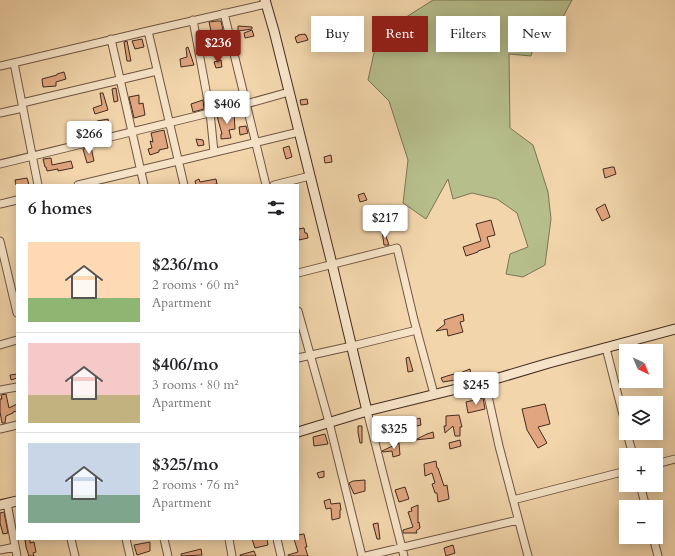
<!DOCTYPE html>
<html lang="en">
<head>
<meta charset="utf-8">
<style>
	:root { --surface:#fff; --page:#f6f6f6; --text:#202124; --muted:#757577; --line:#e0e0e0; --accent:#8f2418 }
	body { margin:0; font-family:Cardo,serif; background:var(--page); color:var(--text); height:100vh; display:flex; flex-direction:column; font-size:15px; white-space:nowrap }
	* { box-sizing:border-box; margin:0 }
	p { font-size:13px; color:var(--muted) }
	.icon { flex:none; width:22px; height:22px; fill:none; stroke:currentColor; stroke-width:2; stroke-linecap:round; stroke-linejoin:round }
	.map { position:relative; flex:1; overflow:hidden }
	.panel { position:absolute; left:16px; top:184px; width:283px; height:356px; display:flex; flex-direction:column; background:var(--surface); border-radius:0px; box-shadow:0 2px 10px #0003 }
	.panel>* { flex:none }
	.guide { position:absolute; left:311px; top:16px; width:304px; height:36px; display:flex; gap:8px }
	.needle { width:26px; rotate:136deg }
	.controls { position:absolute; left:619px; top:344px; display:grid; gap:8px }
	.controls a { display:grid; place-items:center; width:44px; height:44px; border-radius:0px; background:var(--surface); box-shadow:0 2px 10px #0003; font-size:20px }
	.price { position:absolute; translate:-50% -34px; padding:0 9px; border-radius:4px; background:#fff; color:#222; font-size:13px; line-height:26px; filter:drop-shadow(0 1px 2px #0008) }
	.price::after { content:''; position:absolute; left:50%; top:24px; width:12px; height:9px; margin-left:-6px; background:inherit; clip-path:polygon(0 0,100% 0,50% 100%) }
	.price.on { background:var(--accent); color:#fff }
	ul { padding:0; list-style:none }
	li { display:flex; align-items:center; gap:12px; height:100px; padding:0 12px }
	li+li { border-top:1px solid var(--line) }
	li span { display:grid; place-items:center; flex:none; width:112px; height:80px; border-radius:0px; color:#555 }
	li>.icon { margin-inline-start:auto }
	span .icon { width:48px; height:48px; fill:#fffc; stroke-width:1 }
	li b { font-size:17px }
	h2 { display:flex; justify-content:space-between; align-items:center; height:48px; padding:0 12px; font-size:17px }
	.chip { padding:0 14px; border-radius:0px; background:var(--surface); box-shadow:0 2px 10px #0003; font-size:14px; line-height:36px }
	.chip.on { background:var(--accent); color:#fff }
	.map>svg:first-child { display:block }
</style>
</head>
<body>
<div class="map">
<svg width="675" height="556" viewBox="0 0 675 556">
	<rect width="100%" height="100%" fill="#f2d5ab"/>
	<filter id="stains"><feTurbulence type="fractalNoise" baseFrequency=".005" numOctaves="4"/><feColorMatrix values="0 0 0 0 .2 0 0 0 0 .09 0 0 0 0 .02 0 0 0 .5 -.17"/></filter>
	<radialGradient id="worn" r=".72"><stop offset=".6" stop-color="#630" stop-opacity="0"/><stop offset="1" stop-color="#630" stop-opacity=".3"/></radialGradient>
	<path fill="#b6be8c" stroke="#7c7456" d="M433,0H572L557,28L538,32L531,56L509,54L510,128L533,145L548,192L551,219L545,265L523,277L506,274L510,254L528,247L517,213L497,199L472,193L453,199L448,179L426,219L403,203L408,160L389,101L368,80L378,35Z"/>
	<path fill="#e1a57f" stroke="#432b20" d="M217,21H221L223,30L211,31L209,22Z
		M238,26L252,27V29L238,31Z
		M252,30L254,36L245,38L244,33Z
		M305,34V35H306L308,40L297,43L295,37L298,36V35Z
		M142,39L144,47L135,49L132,41Z
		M127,41L131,61H127L124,42Z
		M188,47L194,65L181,67L180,59L187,57L186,48Z
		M221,60L222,67L216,68L214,62Z
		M64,72L66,79L56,82V86L43,87L42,79L57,75V74Z
		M116,88L118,101L114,102L112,89Z
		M100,93H103L108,110L95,114L93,108L102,105Z
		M139,95V104L143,103L145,115L134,118L129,97Z
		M236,98L235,101L224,104L223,102L228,100L227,99Z
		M307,99L308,104L301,105L300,100Z
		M203,100L204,109L193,112L191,104Z
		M234,112L235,129L229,130L231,138L221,139V134H222L217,116Z
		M108,119L110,129L99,132L97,121Z
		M87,123V129L74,132L73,127L80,125V124Z
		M246,126L248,133L240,135L239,127Z
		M164,130L168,148L159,150V152L150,155L148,149L152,148L150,141L153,142L151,133Z
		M196,139L203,140L204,145L198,146Z
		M289,146L292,157L286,159L283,148Z
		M91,147L94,161L87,163L83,149Z
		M331,155L332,162L325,163L324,157Z
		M51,158L52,165L71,161L73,168L58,171V169L47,171L46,167H45L43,159Z
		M612,167H614L616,174L605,178L603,169Z
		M27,178L29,185H16L15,180Z
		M199,179L200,182L216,179L217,184L210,185H196L195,181Z
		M364,193L367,200L360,202L358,195Z
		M605,204L610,217L602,221L596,209Z
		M491,220L495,235L487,237L490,247L478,251V252L466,256L463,247L481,241L476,224Z
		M304,228L305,233H307L308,238L299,240L298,229Z
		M382,231H384L389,245H384Z
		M463,314L464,321L460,322L463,332L448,336L447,329L436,331L445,324L444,320Z
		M409,357L413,371L408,372L406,358Z
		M470,369L471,376L462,377V378H455V380L443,382L441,378L447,376L454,374L455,375Z
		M17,374V378L11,380L10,375Z
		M6,394L9,408L17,404V411L13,412V413L6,416L5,423H2L0,412V399H2L1,395Z
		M483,398L485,409L468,413L466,402Z
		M545,404L550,424L538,427L547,443L538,448L527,430L522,409Z
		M459,415L462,427H460V436H455L453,426L445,433L444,426H446V416Z
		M400,418L402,429L389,434L388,431L381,432L378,423L390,422Z
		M420,418L421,425L413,427L411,421Z
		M358,426H362V443H360L358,432Z
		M433,432L434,438L415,440L427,434Z
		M325,434L328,444L314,446L313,437Z
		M460,440L461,446L450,449L449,443Z
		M399,443L400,455L393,457L392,451L383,452L382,451Z
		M436,461L437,468H438L444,486L447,485L449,499L438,502L437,493H435L432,484L435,483L432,473L425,476L424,464Z
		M324,471V477L319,478L317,473Z
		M365,480V491L354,494L349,483L353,481Z
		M405,487L409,499L399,502L395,490Z
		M330,499L331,504L340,503L341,510H340V518L332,520L331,508L326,509L324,501Z
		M418,505V523L419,522L420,528L416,531L417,533H403V530L413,527L408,512L412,511L411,508Z
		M4,512L8,533L3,534L0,523V513Z
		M378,523L380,539H377L373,524Z
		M304,534L307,547H305L308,556H288V555L298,552L294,539H298V535Z
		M30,539V543L34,542L36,552L33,553L34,556H29L26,547L25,540Z
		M252,539H267L268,545L255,548Z
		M150,542V551L137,555L134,545Z
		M453,545L455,553L446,556L444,548Z
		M201,549L202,555L181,556V554Z
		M254,551L256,556H240V555Z"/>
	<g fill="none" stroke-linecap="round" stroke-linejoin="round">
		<g stroke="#6f5643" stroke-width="9">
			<path id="street" d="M224,13L266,185
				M193,20L210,112L214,152
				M148,31L184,185
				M111,39L144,185
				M14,63L38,185
				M0,66L148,31L266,4
				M22,103L157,71
				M0,113L23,108
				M0,164L246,104L289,92
				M78,185L299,132
				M274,185L310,176
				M0,204L17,200
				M0,241L17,313
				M298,273L397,248L414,320L434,394
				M298,311L329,422L362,556
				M0,345L17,340
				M606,348L626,427
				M298,358L352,346L417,330
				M485,382L499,446L528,556
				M0,390L17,387
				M367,411L404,556
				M0,429L17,425
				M627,433L633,455
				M656,464L675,459
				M640,485L646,507
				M513,500L626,471
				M7,503L17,556
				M653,537L658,556
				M71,539L75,556
				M126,539L130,556
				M164,539L168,556
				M229,539L232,556
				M277,539L281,556
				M0,550L15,547
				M366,556L518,520"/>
		</g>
		<g stroke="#432b20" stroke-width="11">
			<path id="secondary" d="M265,0L274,31L332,264L367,411
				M298,432L367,411L485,382L549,363L675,329
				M0,505L17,501"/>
		</g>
		<use href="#street" stroke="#f7e4c8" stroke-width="7"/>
		<use href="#secondary" stroke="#f7e4c8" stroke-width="9"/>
	</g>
	<rect width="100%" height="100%" filter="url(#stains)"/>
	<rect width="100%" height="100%" fill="url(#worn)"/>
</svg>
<div class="controls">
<a><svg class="needle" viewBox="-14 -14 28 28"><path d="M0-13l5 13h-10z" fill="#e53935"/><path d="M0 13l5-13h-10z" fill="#757577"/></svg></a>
<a><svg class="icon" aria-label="layers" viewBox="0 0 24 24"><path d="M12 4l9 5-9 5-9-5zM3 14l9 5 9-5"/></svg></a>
<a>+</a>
<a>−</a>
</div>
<b class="price on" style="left:218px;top:64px">$236</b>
<b class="price" style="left:227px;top:125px">$406</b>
<b class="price" style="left:89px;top:155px">$266</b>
<b class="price" style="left:385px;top:239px">$217</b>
<b class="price" style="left:476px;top:406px">$245</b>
<b class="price" style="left:394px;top:450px">$325</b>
<div class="guide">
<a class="chip">Buy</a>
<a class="chip on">Rent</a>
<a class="chip">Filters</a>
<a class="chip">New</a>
</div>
<section class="panel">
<h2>6 homes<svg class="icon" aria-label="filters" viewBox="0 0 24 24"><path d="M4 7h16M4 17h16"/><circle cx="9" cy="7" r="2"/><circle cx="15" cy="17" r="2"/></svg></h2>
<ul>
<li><span style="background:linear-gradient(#ffd9b3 70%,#8fb573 0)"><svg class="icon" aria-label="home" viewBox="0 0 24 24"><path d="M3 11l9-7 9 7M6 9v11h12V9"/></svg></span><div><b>$236/mo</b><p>2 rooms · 60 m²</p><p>Apartment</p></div></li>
<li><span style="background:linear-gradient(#f6c9c9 65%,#c2b280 0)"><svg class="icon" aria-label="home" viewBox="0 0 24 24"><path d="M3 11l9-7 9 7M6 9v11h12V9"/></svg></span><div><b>$406/mo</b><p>3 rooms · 80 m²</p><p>Apartment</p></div></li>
<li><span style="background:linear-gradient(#c9d6e8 65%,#7fa58c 0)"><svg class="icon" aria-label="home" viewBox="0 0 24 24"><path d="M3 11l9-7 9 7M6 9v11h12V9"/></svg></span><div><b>$325/mo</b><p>2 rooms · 76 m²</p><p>Apartment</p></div></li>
</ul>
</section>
</div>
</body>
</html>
